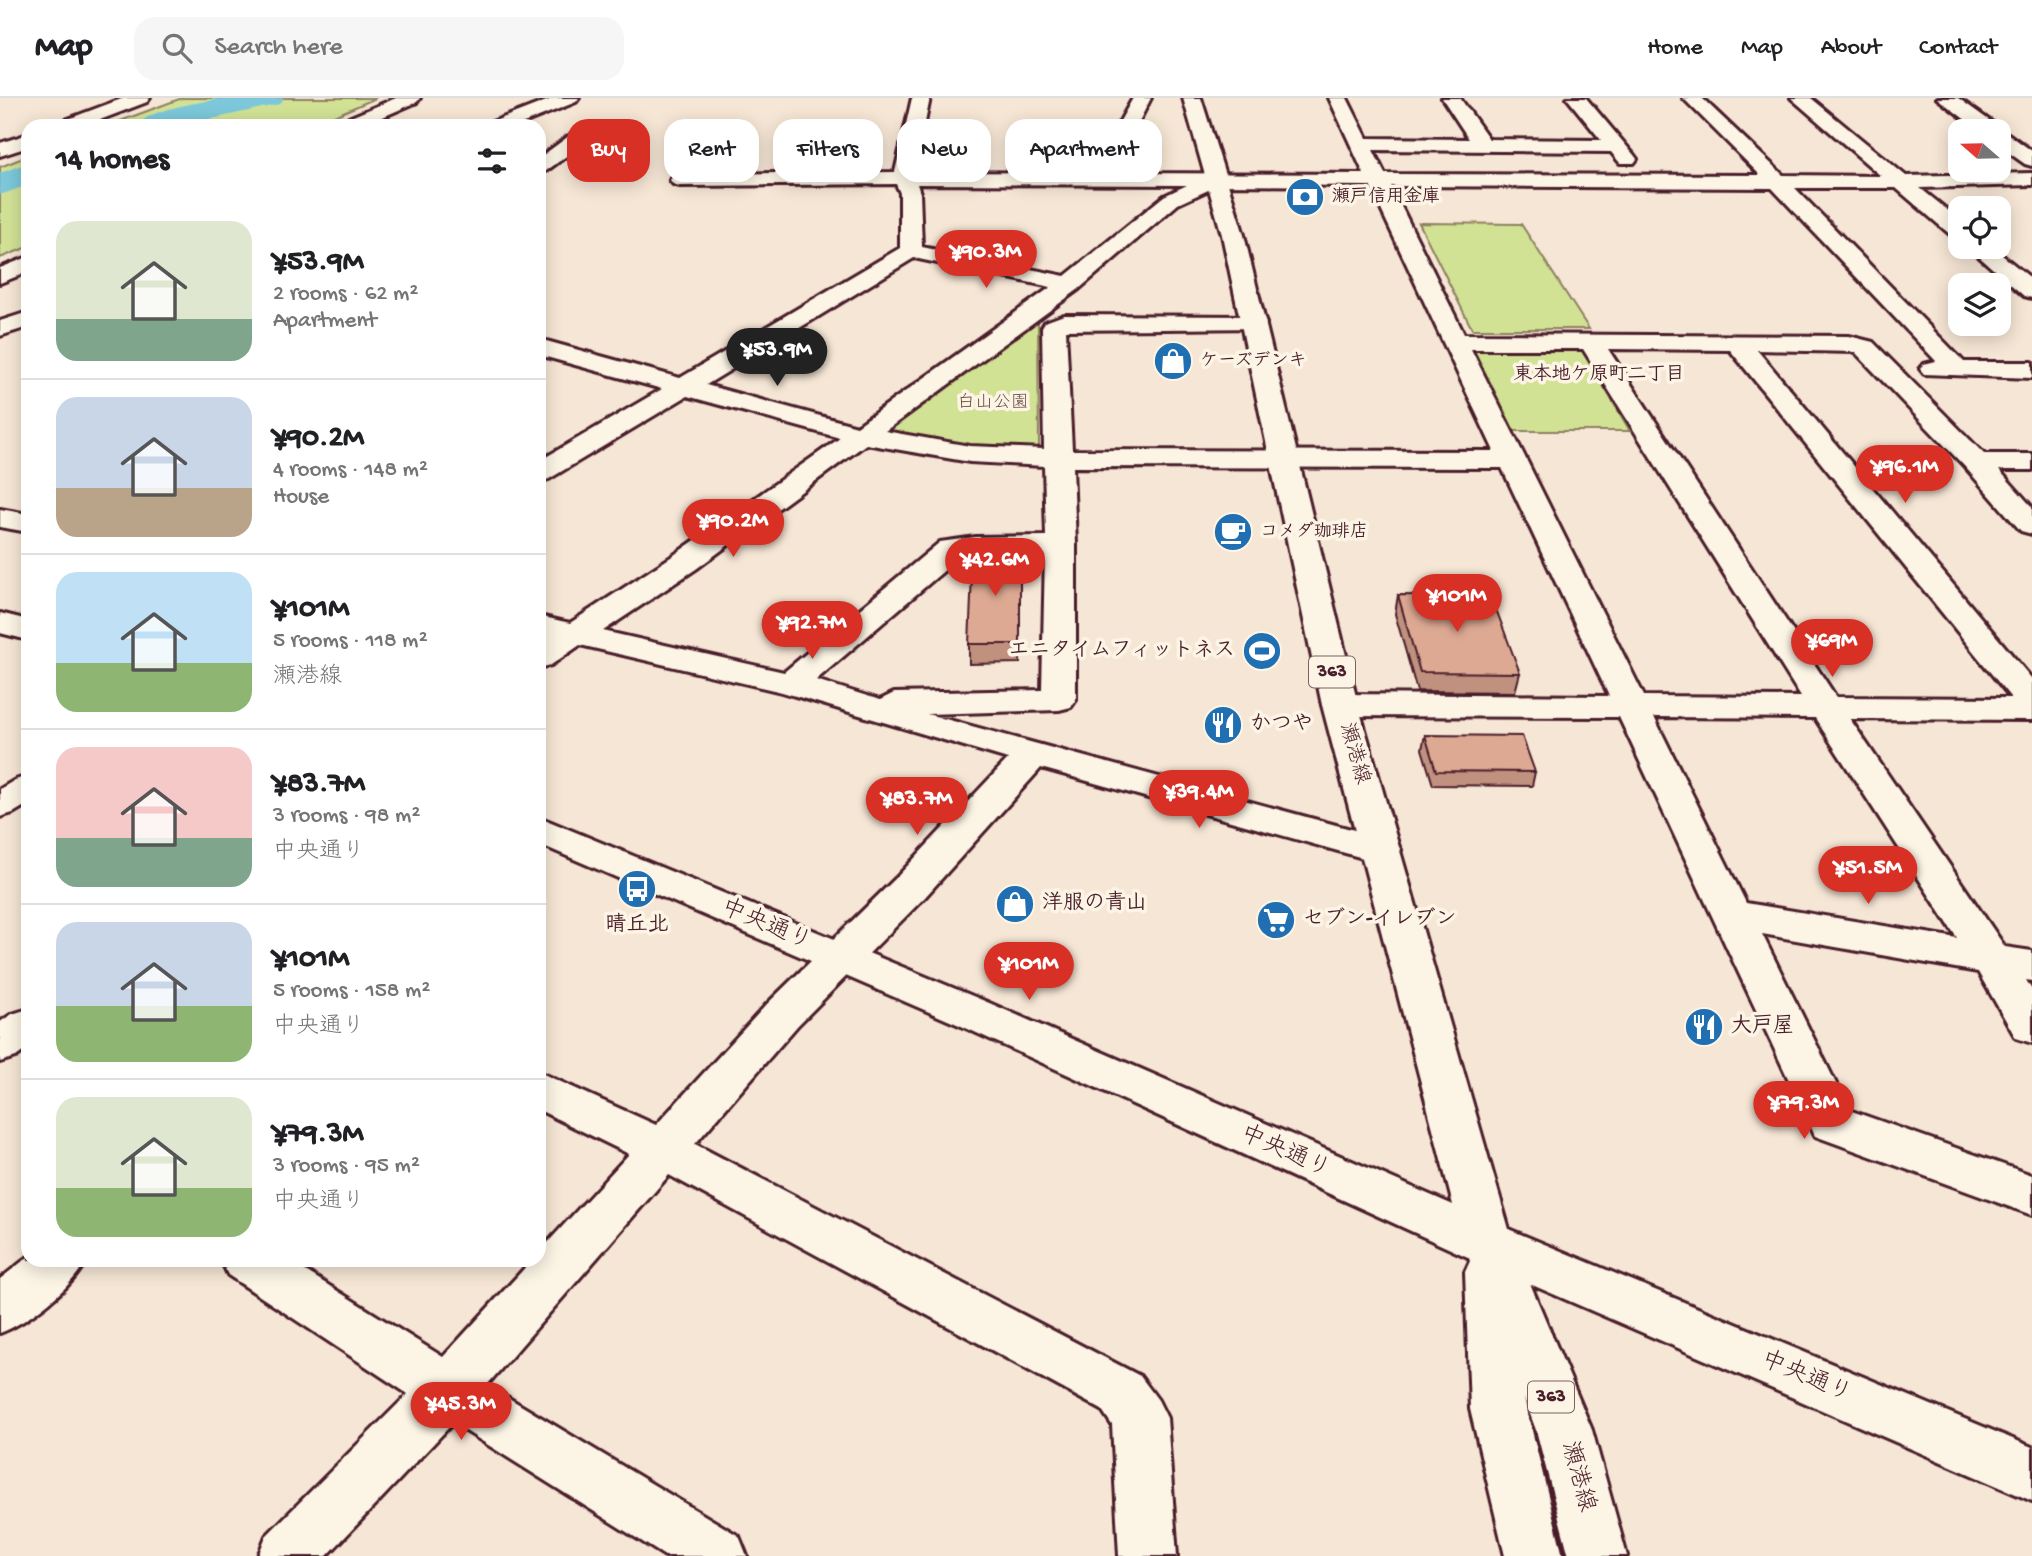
<!DOCTYPE html>
<html lang="en">
<head>
<meta charset="utf-8">
<style>
	:root { --surface:#fff; --page:#f6f6f6; --text:#202124; --muted:#757577; --line:#e0e0e0; --accent:#d93025 }
	body { margin:0; font-family:"Gochi Hand","Klee One",sans-serif; background:var(--page); color:var(--text); height:100vh; display:flex; flex-direction:column; font-size:26px; white-space:nowrap }
	* { box-sizing:border-box; margin:0 }
	p { font-size:23px; color:var(--muted) }
	.icon { flex:none; width:38px; height:38px; fill:none; stroke:currentColor; stroke-width:2; stroke-linecap:round; stroke-linejoin:round }
	.map { position:relative; flex:1; overflow:hidden }
	.details { position:absolute; left:21px; top:21px; width:525px; height:1148px; display:flex; flex-direction:column; background:var(--surface); border-radius:21px; box-shadow:0 4px 18px #0003 }
	.details>* { flex:none }
	.hud { position:absolute; left:567px; top:21px; width:665px; height:63px; display:flex; gap:14px }
	.needle { width:46px; rotate:290deg }
	.fabs { position:absolute; left:1948px; top:21px; display:grid; gap:14px }
	.fabs a { display:grid; place-items:center; width:63px; height:63px; border-radius:14px; background:var(--surface); box-shadow:0 4px 18px #0003; font-size:35px }
	.price { position:absolute; translate:-50% -60px; padding:0 16px; border-radius:24px; background:var(--accent); color:#fff; font-size:23px; line-height:46px; filter:drop-shadow(0 2px 4px #0008) }
	.price::after { content:''; position:absolute; left:50%; top:42px; width:21px; height:16px; margin-left:-10px; background:inherit; clip-path:polygon(0 0,100% 0,50% 100%) }
	.price.selected { background:#222; color:#fff }
	ul { padding:0; list-style:none }
	li { display:flex; align-items:center; gap:21px; height:175px; padding:0 35px }
	li+li { border-top:2px solid var(--line) }
	li span { display:grid; place-items:center; flex:none; width:196px; height:140px; border-radius:21px; color:#555 }
	li>.icon { margin-inline-start:auto }
	span .icon { width:84px; height:84px; fill:#fffc; stroke-width:1 }
	li b { font-size:30px }
	h2 { display:flex; justify-content:space-between; align-items:center; height:84px; padding:0 35px; font-size:30px }
	.pill { padding:0 24px; border-radius:21px; background:var(--surface); box-shadow:0 4px 18px #0003; font-size:24px; line-height:63px }
	.pill.selected { background:var(--accent); color:#fff }
	header { display:flex; align-items:center; gap:42px; box-sizing:border-box; height:98px; padding:0 35px; background:var(--surface); border-bottom:2px solid var(--line) }
	header strong { font-size:33px }
	nav { display:flex; gap:38px; margin-inline-start:auto; font-size:24px }
	.search { width:490px; height:63px; background:var(--page); display:flex; align-items:center; gap:18px; box-sizing:border-box; padding:0 24px; border-radius:21px; color:var(--muted); font-size:26px }
	.map>svg:first-child { display:block }
</style>
</head>
<body>
<header>
<strong>Map</strong>
<div class="search"><svg class="icon" aria-label="search" viewBox="0 0 24 24"><circle cx="10" cy="10" r="6"/><path d="M15 15l6 6"/></svg>Search here</div>
<nav><a>Home</a><a>Map</a><a>About</a><a>Contact</a></nav>
</header>
<div class="map">
<svg width="2032" height="1458" viewBox="0 0 2032 1458">
	<rect width="100%" height="100%" fill="#f6e6d5"/>
	<filter id="ink" filterUnits="userSpaceOnUse"><feTurbulence type="fractalNoise" baseFrequency=".0143" numOctaves="2"/><feDisplacementMap in="SourceGraphic" scale="14" xChannelSelector="R" yChannelSelector="G"/><feConvolveMatrix kernelMatrix="1 2 1 2 8 2 1 2 1" color-interpolation-filters="sRGB"/></filter>
	<g filter="url(#ink)">
		<path fill="#d2e295" stroke="#8e8060" stroke-width="2" d="M182,0H376L311,28H107Z
			M28,58V149L0,160V69Z
			M1419,125L1521,126L1589,231H1472Z
			M1038,219L1039,351H972L871,337Z
			M1471,249L1581,250L1630,333H1507Z"/>
		<g fill="none" stroke-linecap="round" stroke-linejoin="round">
			<path fill="#7bc8da" fill-rule="evenodd" d="M225,0H284L280,6L180,28H137C150,10 203,4 225,0Z
				M28,65V87L0,97V75Z"/>
			<g stroke="#4a1f2b" stroke-width="6">
				<path id="minor" d="M396,0H420L417,4L362,28H337L339,24Z
					M554,0H579L576,4L516,28H490L492,24Z
					M912,0H930L915,74L1107,75L1111,39L1133,0H1151L1131,39L1127,75L1364,76L1329,0H1347L1367,40L1469,41L1442,0H1460L1489,41L1601,42L1567,0H1586L1634,57L1637,61L1634,65H1620L1611,54L1373,52L1385,76L1760,77L1683,0H1702L1783,77L1881,78L1791,0H1811L1906,78L2032,75V87L1920,90L1960,122V140L1952,138L1896,90H1795L1964,264H2032V280L1924,276L1920,271L1924,266L1936,263L1772,90L1391,88L1464,236L1849,238L1873,244L1984,356H2032V372H1999L2032,409V436L2021,433L1966,370L1855,254L1757,252L2032,581V622L1850,621L2005,849L2032,853V883L2026,882L2032,892V945L2016,940L1978,874L1762,836L1849,1012L2032,1077V1117L1815,1038L1619,619L1340,618L1328,614L1322,607L1328,600L1340,596L1609,598L1502,370L1073,369L1076,447V602L1071,609L1059,612L927,616L1395,743L1401,752L1395,761L1381,765L1041,670L925,799L797,928L695,1046L1140,1278L1158,1302L1167,1320L1177,1458H1119L1112,1327L1102,1312L669,1077L487,1287L739,1438L747,1458H665L453,1325L327,1458H258L266,1438L408,1296L228,1177L221,1162H288L443,1259L532,1162H539V1154L629,1056L539,1012V974L656,1027L767,906L896,780L1008,661L782,594L580,547L551,567L539,570V545L547,540L539,538V518L570,525L674,457L840,340L687,298L549,381L539,384V363L662,291L539,257V241L680,280L900,150V95L896,86L680,88L673,86L670,82L673,78L680,76L895,74ZM917,86L1187,87L1164,98L1065,178L922,149L920,95ZM1219,87L1370,88L1494,353L1072,352L1066,232L1263,230L1266,225L1263,220L1254,218L1064,217L1045,224L1042,229L1044,351L970,348L885,333L1079,191L1178,106ZM914,160L1051,189L857,328L706,287ZM1471,251H1583L1801,599L1644,598ZM1608,251L1730,252L2011,600L1836,599ZM866,346L970,364L1044,368L1046,438L976,439L940,444L784,574L603,533L696,471ZM1045,456L1042,592L894,595L880,602L816,582L960,459ZM1654,619L1815,620L1957,840L1746,805Z
					M580,33L590,39L587,43L546,73L539,75V60L573,35Z
					M1968,149H1992L2032,181V200L2024,198Z
					M28,159V174L0,185V170Z
					M28,214V229L0,238V223Z
					M0,411L28,416V434L0,429Z
					M28,678V706L13,715L0,719V691L15,682Z
					M28,1159V1162H86C73,1189 29,1224 0,1235V1181Z"/>
			</g>
			<g stroke="#4a1f2b" stroke-width="6">
				<path id="tertiary" d="M124,0H150L147,4L84,28H58L60,24Z
					M1937,0H1958L2032,53V68L2025,66L1998,47V33H1980Z
					M28,36V49L0,58V45Z
					M0,515L28,522V542L0,535Z
					M539,719L987,904L1506,1130L2032,1349V1403L1470,1160L957,926L539,746Z
					M28,911V950L16,959L0,964V924L12,916Z"/>
			</g>
			<g stroke="#4a1f2b" stroke-width="6">
				<path id="trunk" d="M1183,0H1201L1244,137L1358,607L1513,1145L1592,1332L1627,1458H1569L1536,1332L1524,1300L1563,1458H1505L1470,1311L1465,1174L1470,1163L1463,1145L1322,607L1222,137Z"/>
			</g>
			<use href="#minor" fill="#fcf5e5" fill-rule="evenodd"/>
			<use href="#tertiary" fill="#fcf5e5" fill-rule="evenodd"/>
			<use href="#trunk" fill="#fcf5e5" fill-rule="evenodd"/>
		</g>
		<path fill="#bf917e" stroke="#4a1f2b" stroke-width="2" d="M1020,453V565L969,566V546Z
			M1398,497L1520,575L1515,594L1417,593L1395,516Z
			M1425,637L1535,674L1532,688L1433,687L1422,651Z"/>
		<path fill="#dea993" stroke="#4a1f2b" stroke-width="2" d="M973,453H1020V546H969Z
			M1398,497L1491,498L1520,575L1420,574Z
			M1425,637L1522,638L1535,674L1436,673Z"/>
	</g>
	<defs>
		<g id="bank-disc" transform="scale(2.0125)"><circle r="9.5" fill="#1f6fb2" stroke="#fcf5e5"/><path d="M-6-4H6V4H-6ZM0-2.3a2.3 2.3 0 1 0 0 4.6a2.3 2.3 0 1 0 0-4.6Z" fill="#fff"/></g>
		<g id="shop-disc" transform="scale(2.0125)"><circle r="9.5" fill="#1f6fb2" stroke="#fcf5e5"/><path d="M-5-2.5h2.3a2.7 3.5 0 0 1 5.4 0H5L5.5 6h-11ZM-1.5-2.5h3a1.5 2.3 0 0 0-3 0Z" fill="#fff"/></g>
		<g id="cafe-disc" transform="scale(2.0125)"><circle r="9.5" fill="#1f6fb2" stroke="#fcf5e5"/><path d="M-5.5-4.5H6V0H3Q3 3.5 0 3.5H-2.5Q-5.5 3.5-5.5 0ZM3-3.2v2h1.7v-2ZM-6 4.5H4V6H-6Z" fill="#fff"/></g>
		<g id="stadium-disc" transform="scale(2.0125)"><circle r="9.5" fill="#1f6fb2" stroke="#fcf5e5"/><path d="M0-5a6.5 5 0 1 0 0 10a6.5 5 0 1 0 0-10ZM-3.5-1.8h7v3.6h-7Z" fill="#fff"/></g>
		<g id="restaurant-disc" transform="scale(2.0125)"><circle r="9.5" fill="#1f6fb2" stroke="#fcf5e5"/><path d="M-5-6h1v4h1v-4h1v4h1v-4h1v5L-1.5 .5V6h-2V.5L-5-1ZM5-6V6H3V1.5H1.5Q1.5-4 5-6Z" fill="#fff"/></g>
		<g id="bus-disc" transform="scale(2.0125)"><circle r="9.5" fill="#1f6fb2" stroke="#fcf5e5"/><path d="M-5-6H5V4H4V6H2V4H-2V6H-4V4H-5ZM-3.5-4V0h7V-4ZM-3.5 1.2v1.5H-2V1.2ZM2 1.2v1.5H3.5V1.2Z" fill="#fff"/></g>
		<g id="supermarket-disc" transform="scale(2.0125)"><circle r="9.5" fill="#1f6fb2" stroke="#fcf5e5"/><path d="M-6-5.5h2.5l.6 2H6L4.5 2H-2.5L-4.4-4H-6ZM-1.5 3.2a1.3 1.3 0 1 0 .1 0ZM3 3.2a1.3 1.3 0 1 0 .1 0Z" fill="#fff"/></g>
	</defs>
	<g fill-rule="evenodd">
		<use href="#bank-disc" x="1305" y="99"/>
		<use href="#shop-disc" x="1173" y="263"/>
		<use href="#cafe-disc" x="1233" y="434"/>
		<use href="#stadium-disc" x="1262" y="553"/>
		<use href="#restaurant-disc" x="1223" y="627"/>
		<use href="#bus-disc" x="637" y="791"/>
		<use href="#shop-disc" x="1015" y="806"/>
		<use href="#supermarket-disc" x="1276" y="822"/>
		<use href="#restaurant-disc" x="1704" y="929"/>
	</g>
	<g text-anchor="middle" dominant-baseline="central" stroke-width="7" stroke-linejoin="round" paint-order="stroke">
		<g font-size="18" font-weight="bold" fill="#4a1f2b" stroke="#fcf5e5" text-anchor="start">
			<text x="1332" y="99">瀬戸信用金庫</text>
			<text x="1200" y="263">ケーズデンキ</text>
			<text x="1260" y="434">コメダ珈琲店</text>
		</g>
		<g font-size="18" fill="#6c5046" stroke="#fcf5e5">
			<text x="993" y="305">白山公園</text>
		</g>
		<g font-size="19" font-weight="bold" fill="#4a1f2b" stroke="#fcf5e5">
			<text x="1599" y="277">東本地ケ原町二丁目</text>
		</g>
		<g fill="#fcf5e5" stroke="#7f5f63" stroke-width="2">
			<rect x="1309" y="558.5" width="46" height="31" rx="5"/>
			<rect x="1528" y="1283.5" width="46" height="31" rx="5"/>
		</g>
		<g font-size="19" font-weight="bold" fill="#4a1f2b">
			<text x="1332" y="574">363</text>
			<text x="1551" y="1299">363</text>
		</g>
		<g font-size="21" font-weight="bold" fill="#4a1f2b" stroke="#fcf5e5" text-anchor="start">
			<text x="1235" y="553" text-anchor="end">エニタイムフィットネス</text>
			<text x="1250" y="627">かつや</text>
			<text x="1042" y="806">洋服の青山</text>
			<text x="1303" y="822">セブン-イレブン</text>
			<text x="637" y="828" text-anchor="middle">晴丘北</text>
			<text x="1731" y="929">大戸屋</text>
		</g>
		<g font-size="21" fill="#4a1f2b" stroke="#fcf5e5">
			<text transform="translate(1353 656) rotate(74)">瀬港線</text>
		</g>
		<g font-size="24" fill="#4a1f2b" stroke="#fcf5e5">
			<text transform="translate(766 828) rotate(23)">中央通り</text>
			<text transform="translate(1285 1055) rotate(24)">中央通り</text>
			<text transform="translate(1806 1280) rotate(23)">中央通り</text>
			<text transform="translate(1577 1379) rotate(75)">瀬港線</text>
		</g>
	</g>
</svg>
<div class="fabs">
<a><svg class="needle" viewBox="-14 -14 28 28"><path d="M0-13l5 13h-10z" fill="#e53935"/><path d="M0 13l5-13h-10z" fill="#757577"/></svg></a>
<a><svg class="icon" aria-label="locate" viewBox="0 0 24 24"><circle cx="12" cy="12" r="6"/><path d="M12 2v4M12 18v4M2 12h4M18 12h4"/></svg></a>
<a><svg class="icon" aria-label="layers" viewBox="0 0 24 24"><path d="M12 4l9 5-9 5-9-5zM3 14l9 5 9-5"/></svg></a>
</div>
<b class="price" style="left:986px;top:192px">¥90.3M</b>
<b class="price selected" style="left:777px;top:290px">¥53.9M</b>
<b class="price" style="left:1905px;top:407px">¥96.1M</b>
<b class="price" style="left:733px;top:461px">¥90.2M</b>
<b class="price" style="left:995px;top:500px">¥42.6M</b>
<b class="price" style="left:1457px;top:536px">¥101M</b>
<b class="price" style="left:812px;top:563px">¥92.7M</b>
<b class="price" style="left:1832px;top:581px">¥69M</b>
<b class="price" style="left:1199px;top:732px">¥39.4M</b>
<b class="price" style="left:917px;top:739px">¥83.7M</b>
<b class="price" style="left:1868px;top:808px">¥51.5M</b>
<b class="price" style="left:1029px;top:904px">¥101M</b>
<b class="price" style="left:1804px;top:1043px">¥79.3M</b>
<b class="price" style="left:461px;top:1344px">¥45.3M</b>
<div class="hud">
<a class="pill selected">Buy</a>
<a class="pill">Rent</a>
<a class="pill">Filters</a>
<a class="pill">New</a>
<a class="pill">Apartment</a>
</div>
<section class="details">
<h2>14 homes<svg class="icon" aria-label="filters" viewBox="0 0 24 24"><path d="M4 7h16M4 17h16"/><circle cx="9" cy="7" r="2"/><circle cx="15" cy="17" r="2"/></svg></h2>
<ul>
<li><span style="background:linear-gradient(#dfe7d0 70%,#7fa58c 0)"><svg class="icon" aria-label="home" viewBox="0 0 24 24"><path d="M3 11l9-7 9 7M6 9v11h12V9"/></svg></span><div><b>¥53.9M</b><p>2 rooms · 62 m²</p><p>Apartment</p></div></li>
<li><span style="background:linear-gradient(#c9d6e8 65%,#b9a48a 0)"><svg class="icon" aria-label="home" viewBox="0 0 24 24"><path d="M3 11l9-7 9 7M6 9v11h12V9"/></svg></span><div><b>¥90.2M</b><p>4 rooms · 148 m²</p><p>House</p></div></li>
<li><span style="background:linear-gradient(#bfe0f5 65%,#8fb573 0)"><svg class="icon" aria-label="home" viewBox="0 0 24 24"><path d="M3 11l9-7 9 7M6 9v11h12V9"/></svg></span><div><b>¥101M</b><p>5 rooms · 118 m²</p><p>瀬港線</p></div></li>
<li><span style="background:linear-gradient(#f6c9c9 65%,#7fa58c 0)"><svg class="icon" aria-label="home" viewBox="0 0 24 24"><path d="M3 11l9-7 9 7M6 9v11h12V9"/></svg></span><div><b>¥83.7M</b><p>3 rooms · 98 m²</p><p>中央通り</p></div></li>
<li><span style="background:linear-gradient(#c9d6e8 60%,#8fb573 0)"><svg class="icon" aria-label="home" viewBox="0 0 24 24"><path d="M3 11l9-7 9 7M6 9v11h12V9"/></svg></span><div><b>¥101M</b><p>5 rooms · 158 m²</p><p>中央通り</p></div></li>
<li><span style="background:linear-gradient(#dfe7d0 65%,#8fb573 0)"><svg class="icon" aria-label="home" viewBox="0 0 24 24"><path d="M3 11l9-7 9 7M6 9v11h12V9"/></svg></span><div><b>¥79.3M</b><p>3 rooms · 95 m²</p><p>中央通り</p></div></li>
</ul>
</section>
</div>
</body>
</html>
